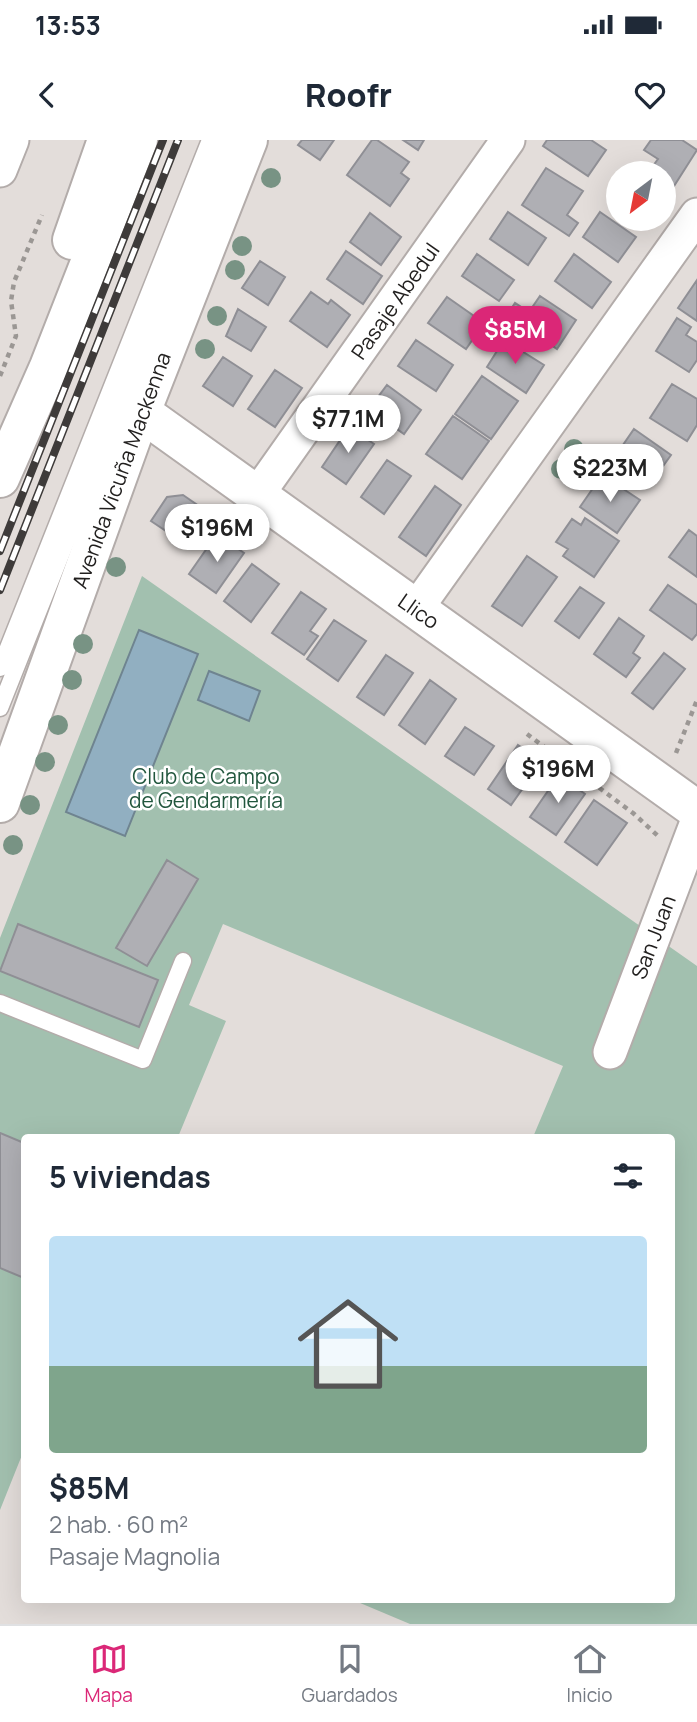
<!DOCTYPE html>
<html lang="es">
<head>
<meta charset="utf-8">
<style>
	:root { --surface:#fff; --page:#f6f6f7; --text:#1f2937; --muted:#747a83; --line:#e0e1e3; --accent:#db2777 }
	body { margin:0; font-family:Manrope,sans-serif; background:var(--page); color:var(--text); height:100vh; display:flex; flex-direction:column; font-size:26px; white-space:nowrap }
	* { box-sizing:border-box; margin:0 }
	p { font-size:23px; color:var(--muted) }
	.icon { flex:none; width:38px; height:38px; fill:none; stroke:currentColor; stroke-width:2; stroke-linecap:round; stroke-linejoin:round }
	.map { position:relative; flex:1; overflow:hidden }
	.side { position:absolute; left:21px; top:994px; width:654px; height:469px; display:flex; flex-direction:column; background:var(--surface); border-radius:7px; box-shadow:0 7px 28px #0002 }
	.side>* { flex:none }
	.needle { width:46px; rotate:212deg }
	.controls { position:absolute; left:606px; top:21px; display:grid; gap:14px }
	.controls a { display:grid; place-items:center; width:70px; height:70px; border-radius:50%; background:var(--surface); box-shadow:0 7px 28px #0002; font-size:35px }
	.price { position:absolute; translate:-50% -60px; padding:0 16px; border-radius:24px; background:#fff; color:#222; font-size:23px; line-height:46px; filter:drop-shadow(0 2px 4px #0008) }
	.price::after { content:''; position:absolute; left:50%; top:42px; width:21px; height:16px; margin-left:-10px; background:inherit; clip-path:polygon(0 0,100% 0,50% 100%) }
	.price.current { background:var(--accent); color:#fff }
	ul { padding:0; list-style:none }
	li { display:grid; align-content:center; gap:14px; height:371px; padding:0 28px }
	li span { display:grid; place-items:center; height:217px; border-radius:7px; color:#555 }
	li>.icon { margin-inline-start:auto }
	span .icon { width:126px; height:126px; fill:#fffc; stroke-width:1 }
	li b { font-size:30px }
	h2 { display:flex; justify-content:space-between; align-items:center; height:84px; padding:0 28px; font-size:30px }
	.status { display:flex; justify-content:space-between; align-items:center; height:49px; padding:0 35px; background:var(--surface); direction:ltr }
	.status svg { height:19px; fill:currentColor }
	header { display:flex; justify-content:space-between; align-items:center; height:91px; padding:0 28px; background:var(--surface); font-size:32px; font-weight:800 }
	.tab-bar { display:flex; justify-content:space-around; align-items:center; height:98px; border-top:2px solid var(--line); background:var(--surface); font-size:19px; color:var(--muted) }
	.tab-bar a { display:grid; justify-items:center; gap:4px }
	.tab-bar .current { color:var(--accent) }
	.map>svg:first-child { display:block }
</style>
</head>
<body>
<div class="status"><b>13:53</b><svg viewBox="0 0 49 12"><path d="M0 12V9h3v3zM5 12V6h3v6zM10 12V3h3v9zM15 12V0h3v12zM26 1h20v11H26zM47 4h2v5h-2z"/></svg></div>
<header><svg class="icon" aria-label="back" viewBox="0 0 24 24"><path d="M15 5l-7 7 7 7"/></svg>Roofr<svg class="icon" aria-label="heart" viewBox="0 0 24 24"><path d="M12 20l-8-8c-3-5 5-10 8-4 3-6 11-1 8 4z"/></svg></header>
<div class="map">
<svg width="697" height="1484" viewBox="0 0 697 1484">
	<rect width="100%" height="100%" fill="#e3ddda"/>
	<path fill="#a2c0af" d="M142,436L697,826V1484H410L353,1460H672V998L533,997L563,926L223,784L189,865L226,881L178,997L24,998V1310L0,1370V798Z"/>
	<path fill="#91afc1" stroke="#6f8490" stroke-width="2" d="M139,490L198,514L125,696L66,672Z
		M209,531L260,551L249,581L198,560Z"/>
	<path fill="#afafb4" stroke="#8f8f95" stroke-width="2" d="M302,0H334L320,20L298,5Z
		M372,0H377L409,22L401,33L409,39L390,66L347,35Z
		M403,0H424L418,10Z
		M547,0H591L606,10L588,36L543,6Z
		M651,0H682L697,10L674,46L663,39V33L650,30L658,19L644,10Z
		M546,28L583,51L567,75L578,83L569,96L522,65Z
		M508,72L546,98L528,125L490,99Z
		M600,72L636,97L618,122L583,97Z
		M370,73L401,97L381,125L350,102Z
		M346,111L382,136L363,164L327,139Z
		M477,114L514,140L499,161L462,136Z
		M574,114L611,142L592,168L555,141Z
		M260,121L285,137L268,165L242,148Z
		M697,140V181L678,168Z
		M311,152L328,164L331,160L350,175L327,207L290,181Z
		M540,156L576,180L557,209L541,198L537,205L502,183L515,163L529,172Z
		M447,157L484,183L466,209L428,183Z
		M238,169L266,187L251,211L226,196Z
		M677,178L691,187L686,195L697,202V220L689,232L656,211Z
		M416,200L453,225L436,251L398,226Z
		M504,200L544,225L526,253L487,227Z
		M223,217L252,236L233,266L203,246Z
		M275,230L302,248L275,287L248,269Z
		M482,236L518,261L491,299L455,274Z
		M672,244L697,259V285L687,301L650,278Z
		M387,245L421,270L404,294L369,269Z
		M453,276L489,301L462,339L426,314Z
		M349,287L374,304L346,344L322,327Z
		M634,289L671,315L651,343L614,318Z
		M387,320L411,336L384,374L361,357Z
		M602,335L640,360L617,393L580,367Z
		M435,346L461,365L426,416L399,397Z
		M183,355L212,375L190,407L151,381L167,357Z
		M585,378L619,401L594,437L563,416L568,409L556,402L572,379L581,385Z
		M689,390L697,396V437L669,417Z
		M217,394L244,413L216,453L189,434Z
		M527,416L557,437L522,486L492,466Z
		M252,424L279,444L251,482L224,461Z
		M668,445L697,465V494L692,500L650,470Z
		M580,447L604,463L579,498L555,481Z
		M301,452L326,469L310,491L318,496L304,515L272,493Z
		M619,478L644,496L633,513L640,518L626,537L594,514Z
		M334,480L366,501L338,541L307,519Z
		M664,513L685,529L653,569L632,553Z
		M386,515L413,533L384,575L357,557Z
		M430,540L456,559L425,604L399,585Z
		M465,587L494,606L474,635L445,616Z
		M518,605L542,621L511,665L488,649Z
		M559,635L585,654L556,695L530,677Z
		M594,660L627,683L597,725L565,702Z
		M167,720L198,739L147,826L116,808Z
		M18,784L158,840L139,887L0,831Z
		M0,993L24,1003V1138L0,1128Z"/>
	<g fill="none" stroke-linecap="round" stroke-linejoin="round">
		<g stroke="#b3acaa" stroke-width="19">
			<path id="service" d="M0,528L210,0
				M0,568L226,0
				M0,863L143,920L183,821"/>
		</g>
		<g stroke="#b3acaa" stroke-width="37">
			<path id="minor" d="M0,30L12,0
				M257,355L508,0
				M416,469L697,75
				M610,912L697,682"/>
		</g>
		<g stroke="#b3acaa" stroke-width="42">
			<path id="tertiary" d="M141,272L697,670"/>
		</g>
		<g stroke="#b3acaa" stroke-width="42">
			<path id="primary" d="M72,100L107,0
				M0,338L49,227L138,0
				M0,663L141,272L248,0"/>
		</g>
		<path stroke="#9b9794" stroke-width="4.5" stroke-dasharray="5 5" stroke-linecap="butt" d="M0,236L16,196L11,161L14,142L42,75
			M527,594L633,673L658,696
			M676,613L697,560"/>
		<use href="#service" stroke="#fff" stroke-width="16"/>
		<use href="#minor" stroke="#fff" stroke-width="33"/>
		<use href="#tertiary" stroke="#fff" stroke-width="38"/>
		<use href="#primary" stroke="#fff" stroke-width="38"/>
		<g stroke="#3e3b3a" stroke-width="8">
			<path id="rail" d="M0,411L163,0
				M0,450L178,0"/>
		</g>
		<use href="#rail" stroke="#fff" stroke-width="5" stroke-dasharray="16" stroke-linecap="butt"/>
	</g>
	<g fill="#789384">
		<circle cx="271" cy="38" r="10"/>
		<circle cx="242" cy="106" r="10"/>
		<circle cx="235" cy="130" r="10"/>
		<circle cx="217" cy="176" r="10"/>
		<circle cx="205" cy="209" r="10"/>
		<circle cx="574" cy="309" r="10"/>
		<circle cx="561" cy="329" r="10"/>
		<circle cx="116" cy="427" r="10"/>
		<circle cx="83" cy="504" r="10"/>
		<circle cx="72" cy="540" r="10"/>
		<circle cx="58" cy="585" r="10"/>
		<circle cx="45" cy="622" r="10"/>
		<circle cx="30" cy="665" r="10"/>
		<circle cx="13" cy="705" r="10"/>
	</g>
	<g text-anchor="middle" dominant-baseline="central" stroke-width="5" stroke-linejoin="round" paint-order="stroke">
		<g font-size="21" fill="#211f1e" stroke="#fff">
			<text transform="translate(395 161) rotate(-55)">Pasaje Abedul</text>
			<text transform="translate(121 330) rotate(-70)">Avenida Vicuña Mackenna</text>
			<text transform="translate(419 471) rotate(35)">Llico</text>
			<text transform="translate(653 797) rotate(-69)">San Juan</text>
		</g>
		<g font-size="21" fill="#21563d" stroke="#fff">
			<text x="206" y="636">Club de Campo<tspan x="206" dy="24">de Gendarmería</tspan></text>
		</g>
	</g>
</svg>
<div class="controls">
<a><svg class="needle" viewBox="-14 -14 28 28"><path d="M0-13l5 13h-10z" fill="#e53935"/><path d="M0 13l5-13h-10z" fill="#747a83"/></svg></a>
</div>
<b class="price current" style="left:515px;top:226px">$85M</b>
<b class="price" style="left:348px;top:315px">$77.1M</b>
<b class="price" style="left:610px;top:364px">$223M</b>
<b class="price" style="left:217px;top:424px">$196M</b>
<b class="price" style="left:558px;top:665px">$196M</b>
<section class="side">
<h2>5 viviendas<svg class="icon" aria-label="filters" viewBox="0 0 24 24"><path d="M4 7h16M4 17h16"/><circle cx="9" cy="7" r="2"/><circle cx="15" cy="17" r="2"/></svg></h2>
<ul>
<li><span style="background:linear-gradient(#bfe0f5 60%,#7fa58c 0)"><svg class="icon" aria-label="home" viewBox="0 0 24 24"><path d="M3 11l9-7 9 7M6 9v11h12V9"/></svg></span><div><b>$85M</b><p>2 hab. · 60 m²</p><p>Pasaje Magnolia</p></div></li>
</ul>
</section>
</div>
<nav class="tab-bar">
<a class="current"><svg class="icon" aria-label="map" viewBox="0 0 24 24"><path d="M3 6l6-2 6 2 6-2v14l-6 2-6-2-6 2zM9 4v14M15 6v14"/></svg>Mapa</a>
<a><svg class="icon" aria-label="saved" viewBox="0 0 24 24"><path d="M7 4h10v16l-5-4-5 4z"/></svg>Guardados</a>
<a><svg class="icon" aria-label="home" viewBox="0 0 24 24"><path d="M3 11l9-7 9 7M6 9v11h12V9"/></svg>Inicio</a>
</nav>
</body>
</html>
